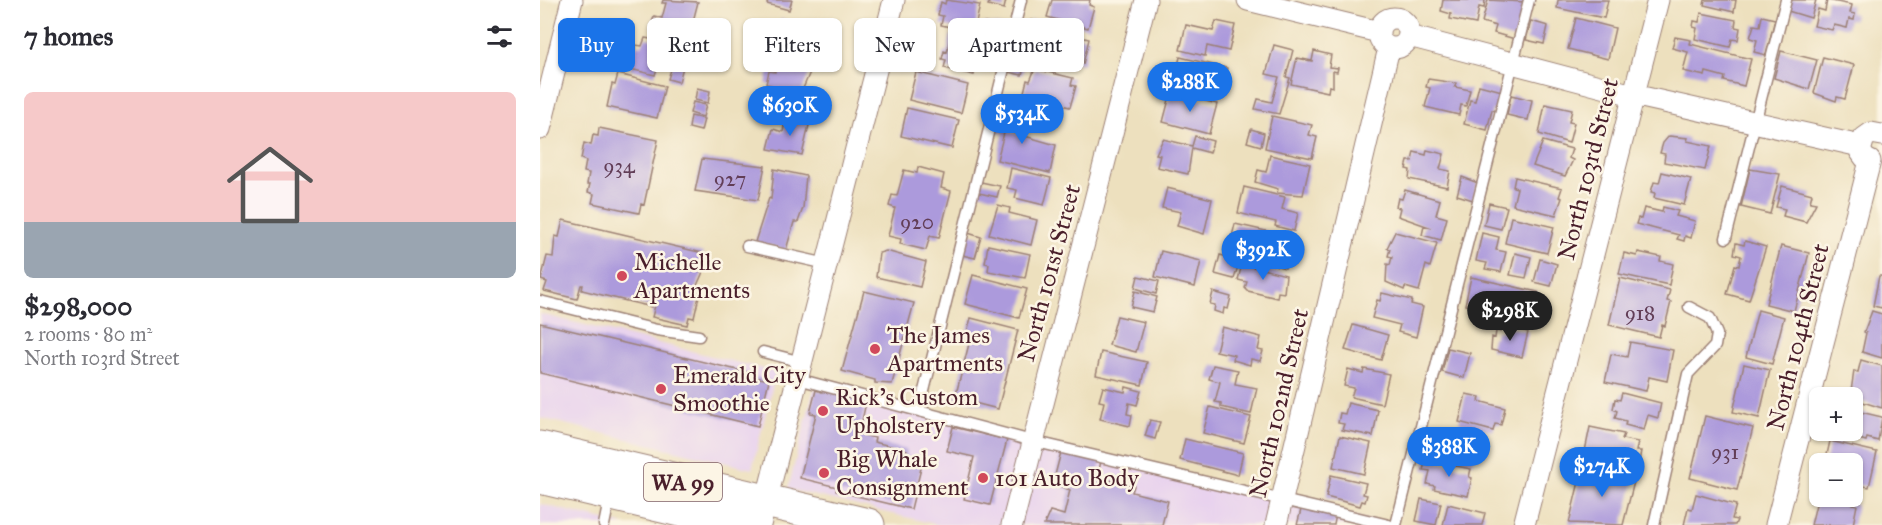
<!DOCTYPE html>
<html lang="en">
<head>
<meta charset="utf-8">
<style>
	:root { --surface:#fff; --page:#f2f2f3; --text:#2b2b33; --muted:#7c7c81; --accent:#1a73e8 }
	body { margin:0; font-family:"IM FELL Great Primer",serif; background:var(--page); color:var(--text); height:100vh; display:flex; flex-direction:column; font-size:22px; white-space:nowrap }
	* { box-sizing:border-box; margin:0 }
	p { font-size:20px; color:var(--muted) }
	.icon { flex:none; width:33px; height:33px; fill:none; stroke:currentColor; stroke-width:2; stroke-linecap:round; stroke-linejoin:round }
	.map { position:relative; flex:1; overflow:hidden }
	.panel { display:flex; flex-direction:column; background:var(--surface); width:540px }
	.panel>* { flex:none }
	.guide { position:absolute; left:18px; top:18px; width:570px; height:54px; display:flex; gap:12px }
	.fabs { position:absolute; left:1269px; top:387px; display:grid; gap:12px }
	.fabs a { display:grid; place-items:center; width:54px; height:54px; border-radius:9px; background:var(--surface); box-shadow:0 2px 4px #0004; font-size:30px }
	.price { position:absolute; translate:-50% -51px; padding:0 14px; border-radius:21px; background:var(--accent); color:#fff; font-size:20px; line-height:39px; filter:drop-shadow(0 2px 3px #0008) }
	.price::after { content:''; position:absolute; left:50%; top:36px; width:18px; height:14px; margin-left:-9px; background:inherit; clip-path:polygon(0 0,100% 0,50% 100%) }
	.price.on { background:#222; color:#fff }
	ul { padding:0; list-style:none }
	li { display:grid; align-content:center; gap:12px; height:318px; padding:0 24px }
	li span { display:grid; place-items:center; height:186px; border-radius:9px; color:#555 }
	li>.icon { margin-inline-start:auto }
	span .icon { width:108px; height:108px; fill:#fffc; stroke-width:1 }
	li b { font-size:26px }
	h2 { display:flex; justify-content:space-between; align-items:center; height:72px; padding:0 24px; font-size:26px }
	.chip { padding:0 21px; border-radius:9px; background:var(--surface); box-shadow:0 2px 4px #0004; font-size:21px; line-height:54px }
	.chip.on { background:var(--accent); color:#fff }
	main { display:flex; flex:1; min-height:0 }
	.map>svg:first-child { display:block }
</style>
</head>
<body>
<main>
<section class="panel">
<h2>7 homes<svg class="icon" aria-label="filters" viewBox="0 0 24 24"><path d="M4 7h16M4 17h16"/><circle cx="9" cy="7" r="2"/><circle cx="15" cy="17" r="2"/></svg></h2>
<ul>
<li><span style="background:linear-gradient(#f6c9c9 70%,#9aa5b1 0)"><svg class="icon" aria-label="home" viewBox="0 0 24 24"><path d="M3 11l9-7 9 7M6 9v11h12V9"/></svg></span><div><b>$298,000</b><p>2 rooms · 80 m²</p><p>North 103rd Street</p></div></li>
</ul>
</section>
<div class="map">
<svg width="1342" height="525" viewBox="0 0 1342 525">
	<rect width="100%" height="100%" fill="#fcf5e5"/>
	<filter id="ink" filterUnits="userSpaceOnUse"><feTurbulence type="fractalNoise" baseFrequency=".0167" numOctaves="2"/><feDisplacementMap in="SourceGraphic" scale="12" xChannelSelector="R" yChannelSelector="G"/><feConvolveMatrix kernelMatrix="1 2 1 2 8 2 1 2 1" color-interpolation-filters="sRGB"/></filter>
	<filter id="wash" filterUnits="userSpaceOnUse"><feTurbulence type="fractalNoise" baseFrequency=".008" numOctaves="4" result="noise"/><feDisplacementMap in="SourceGraphic" scale="24" xChannelSelector="R" yChannelSelector="G"/><feGaussianBlur stdDeviation="1.35" result="paint"/><feColorMatrix in="noise" values="0 0 0 0 0 0 0 0 0 0 0 0 0 0 0 0 0 1.4 0 .05"/><feComposite in="paint" operator="in"/></filter>
	<g filter="url(#wash)">
		<rect width="100%" height="100%" fill="#ede0be"/>
		<path fill="#e8d2ee" d="M0,314L236,372L212,469L0,418Z
			M274,389L742,500L849,525H399L248,489Z
			M0,504L84,525H0Z"/>
		<g id="blocks">
			<path fill="#ac9adc" d="M123,0L158,2L149,37L111,28L114,16L122,18L126,3H122Z
				M228,0H252L249,10L227,4Z
				M406,0L440,5L434,32L401,25L403,16L398,15L401,2L405,4Z
				M450,0H466L464,9L448,5Z
				M512,0H550L549,5L554,7L548,28L507,17Z
				M903,0H945L944,8L939,7L936,24L910,19L911,14L901,11Z
				M948,0L986,2L975,39L954,33L956,26L942,22Z
				M1018,0H1068L1064,18L1017,8Z
				M1165,0H1196L1194,12L1164,5Z
				M1251,0H1276L1271,18L1248,11Z
				M1287,0L1312,5L1310,13L1315,14L1314,20L1309,19L1307,28L1294,25L1292,30L1274,26L1278,9L1285,11Z
				M1161,13L1196,20L1195,27L1200,28L1198,40L1192,39L1190,47L1155,39L1157,28L1153,27L1154,21L1159,22Z
				M1222,16L1235,19L1226,55L1214,52L1217,40L1210,38L1214,25L1220,26Z
				M1036,18L1075,28L1068,59L1028,49Z
				M241,19L273,27L264,62L240,56L242,49L234,47Z
				M491,20L529,29L528,34L549,39L543,64L484,50Z
				M676,21L695,25L689,51L667,46L665,56L640,50L646,25L673,31Z
				M991,21L1008,26L1004,44L986,40Z
				M444,23L463,26L460,43L441,39Z
				M411,35L442,42L439,55L447,57L444,70L435,68L434,75L404,68L406,60L402,59L404,51L407,52Z
				M1135,37L1151,40L1150,44L1211,59L1204,86L1184,81L1185,77L1166,72L1165,76L1143,71L1148,52L1132,48Z
				M105,38L133,43L128,64L119,62L115,75L90,69L96,45L102,46Z
				M734,45L753,50L746,77L750,78L739,114L715,109L718,99L732,102L739,77L726,74Z
				M473,51L494,56L491,69L484,67L482,75L468,72Z
				M774,51L791,55L789,67L798,68L797,72L793,71V87L789,86L788,92L751,84L757,58L772,61Z
				M1241,51L1277,60L1269,89L1234,78Z
				M640,57L687,68L681,92L634,82Z
				M1283,57L1314,65L1305,99L1297,97L1296,101L1274,93Z
				M134,60L144,63L139,82L128,79Z
				M236,64L270,72L262,91L267,92L264,106L229,97L231,85L226,84L229,71L235,72Z
				M495,69L533,78L531,85L536,86L530,107L483,96L487,80L490,81Z
				M376,72L428,85L421,113L369,100Z
				M78,74L125,86L117,118L67,107L72,84L75,85Z
				M888,79L916,83L915,87L930,90L926,106L921,105L919,115L885,107L890,88L886,87Z
				M939,85L962,91L957,111L952,110L947,130L924,124L930,100L935,101Z
				M157,88L170,91L168,103L155,100Z
				M631,92L677,104L669,134L623,122Z
				M971,95L992,100L988,120L967,115Z
				M153,102L166,105L163,117L150,113Z
				M459,102L473,105L467,131L516,145L510,173L457,160L464,133L452,130Z
				M1005,104L1032,110L1029,122L1034,123L1029,143L999,134Z
				M367,108L419,120L412,148L361,136Z
				M151,116L164,119L161,131L149,128Z
				M246,116L270,121L262,155L228,149L233,129L243,132Z
				M732,116L772,125L769,135L777,137L772,158L725,148Z
				M59,128L118,140L104,205L101,204L99,213L52,203L54,194L48,192L50,184H47L49,173L44,172L46,161L41,159L44,143L51,145L53,135L58,136Z
				M711,129L724,133L721,146L707,142Z
				M655,136L673,141L670,153L652,148L648,174L617,167L620,155L616,154L623,139L652,146Z
				M1129,136L1148,138L1147,141L1171,146L1165,170L1124,162L1125,154L1120,153L1123,143Z
				M1003,141L1032,149L1029,158L1033,160L1025,176L993,166Z
				M887,150L904,154L900,169L910,171L907,187L869,179L870,170L866,169L868,161H872L874,152L886,155Z
				M730,155L770,164L763,195L737,193L738,189L715,182L718,170L726,172Z
				M162,159L225,166L218,200L155,191Z
				M378,167L404,174L401,188L411,191L399,238L390,236L386,250L360,244L361,239L348,236L355,208L349,206L352,195L357,196L364,170L377,173Z
				M471,168L511,178L504,205L475,198L477,190L467,188Z
				M234,169L266,176L263,208L258,222H254L246,250L215,242L229,198L231,199Z
				M1210,169L1240,174L1230,214L1201,207Z
				M1122,172L1151,179L1144,205L1114,198L1115,193L1111,192L1114,182L1119,183Z
				M922,177L938,183L933,200L917,195Z
				M975,177L1022,188L1019,197L1022,198L1016,215L973,205L977,188L973,187Z
				M441,182L460,186L457,197L439,193Z
				M1242,186L1272,194L1270,202L1276,203L1266,222L1243,216L1245,209L1236,207Z
				M704,187L745,197L742,209L758,213L754,231L735,226L736,222L698,213Z
				M627,188L672,199L664,234L637,226L641,212L622,208Z
				M865,190L900,200L896,215L907,218L901,240L882,235L884,226L892,228L858,216L860,208L856,207L858,198L862,199Z
				M949,203L967,207L961,229L944,225Z
				M458,205L470,208L469,213L497,220L491,245L449,234Z
				M1123,207L1138,211L1136,216L1155,221L1151,238L1145,236L1144,241L1137,239L1139,235L1096,224L1098,218L1101,219L1104,208L1122,212Z
				M971,217L1014,227L1007,253L965,243Z
				M23,220L163,253L159,271L163,272L155,290L160,292L154,318L149,317L147,325L112,317L116,302H113L112,307L70,297L42,290L43,285H41L37,299L4,291L7,282L1,280L7,256L13,257L15,236L19,237Z
				M695,224L735,233L732,246L749,250L745,268L726,263L727,258L689,249Z
				M855,232L897,243L890,267L886,265L879,291L865,287L864,290L846,282L847,264L850,265L852,257L848,256L850,249L847,248Z
				M428,233L441,237L435,258L422,255Z
				M942,233L959,237L956,250L966,252L961,272L945,269L947,263L936,261Z
				M1205,241L1226,247L1209,300L1187,294L1195,265L1199,266L1201,256L1194,254L1196,243L1204,245Z
				M448,245L490,254L485,278L448,271L449,264L445,263Z
				M1241,246L1269,253L1254,311L1226,304Z
				M346,251L386,262L380,287L336,277L339,253Z
				M621,251L661,261L655,287L615,277Z
				M1098,252L1121,257L1120,261L1133,264L1129,285L1079,274L1084,253L1097,256Z
				M975,253L991,257L986,278L970,275Z
				M680,255L700,260L694,279L675,274Z
				M1000,259L1017,264L1011,286L994,282Z
				M702,264L746,275L744,293L738,292L737,298L708,291L705,288L707,282L698,280Z
				M433,275L487,289L479,318L425,304Z
				M598,276L619,281L616,294L595,288Z
				M1339,276H1342V308L1333,306Z
				M931,277L998,292L996,298L1000,299L998,310L994,308L992,314L965,308L964,315L925,305Z
				M1080,278L1130,290L1127,301L1131,302L1125,326L1122,325L1119,337L1069,325Z
				M324,291L374,303L352,384L335,383V380L302,371Z
				M595,291L617,297L613,312L591,307Z
				M673,292L691,297L688,309L684,308L683,314L674,311L675,305L670,304Z
				M842,293L872,300L871,304L883,307L876,337L858,332L860,325L832,318L837,300L840,301Z
				M1218,310L1244,317L1232,364L1206,357Z
				M1332,311L1342,314V358L1322,352L1326,333L1324,332Z
				M577,316L604,322L596,352L569,345Z
				M431,318L478,330L458,409L415,398L430,340L425,339Z
				M0,323L206,372L205,375L229,380L218,426L0,373Z
				M813,325L848,335L841,360L805,350Z
				M963,326L988,332L982,357L951,350L952,337L955,338L956,331L961,332Z
				M682,327L721,337L718,350L723,351L720,361L711,359L710,365L693,360L694,355L676,351Z
				M1090,342L1133,350L1127,381L1109,377L1106,391L1065,382L1071,354L1087,357Z
				M908,348L930,353L924,378L902,372Z
				M561,352L607,362L602,385L556,375Z
				M1321,360L1342,366V408L1310,398L1314,371L1318,372Z
				M1204,364L1230,370L1219,418L1193,412Z
				M673,365L698,370L695,384L717,388L711,414L681,407V403L675,402L680,382L669,379Z
				M808,369L823,373L824,369L849,374L842,404L811,397L814,388L804,386Z
				M283,387L327,398L319,434L335,438L334,442L367,450L366,456L383,460L371,509L296,491L297,487L260,478L276,414L270,413L276,390L282,392Z
				M563,387L585,392L586,387L601,391L597,405L589,403L587,414L592,415L590,426L560,419L564,402L559,401Z
				M1082,393L1121,403L1118,418L1108,415L1104,430L1085,425L1086,421L1075,418L1077,411L1073,409L1075,399L1080,400Z
				M926,394L940,397L939,401L965,408L961,425L955,424L953,431L919,422Z
				M808,403L838,410L833,436L802,430L804,424L798,423L800,413L805,414Z
				M670,407L711,417L704,443L663,433Z
				M1312,410L1342,417L1338,441L1327,438L1326,441L1319,439L1320,436L1299,431L1312,430Z
				M1165,416L1213,428L1197,490L1150,478Z
				M610,420L620,422L615,439L605,436Z
				M413,427L467,440L450,505L424,499L434,457L407,451Z
				M1050,427L1084,434L1082,439L1098,442L1096,451H1101L1099,462L1094,460L1092,467L1044,456Z
				M908,430L938,437L932,463L901,455L904,433L907,434Z
				M800,436L831,443L824,474L793,467Z
				M645,439L703,453L698,475L640,460Z
				M1290,441L1337,452L1329,487L1312,484V464H1285Z
				M883,446L900,450L898,460L881,455Z
				M522,448L562,458L557,477L594,486L592,492L628,501L622,525H504L510,511L524,515L530,490L513,483Z
				M886,460L931,469L929,477L932,478L928,496L894,489L895,486L887,484L890,471L883,470Z
				M1043,465L1095,478L1083,525L1029,523Z
				M791,475L826,483L823,494L827,495L825,502L822,501L820,506L786,497Z
				M1156,494L1196,505L1192,519L1197,520L1195,525H1144L1148,508L1152,509Z
				M1278,496L1317,505L1313,525H1271Z
				M881,499L901,503L896,525L876,521Z
				M908,504L945,513L942,525H903Z
				M762,506L796,514L794,525H757Z"/>
		</g>
	</g>
	<g filter="url(#ink)">
		<use href="#blocks" fill-opacity="0" stroke="#9c8074" stroke-width="1.5"/>
		<g fill="none" stroke-linecap="round" stroke-linejoin="round">
			<g stroke="#9c8074" stroke-width="13">
				<path id="service" d="M1186,238L1246,0
					M207,246L287,264
					M0,301L117,330L159,336
					M223,352L262,362
					M258,379L492,441L849,525
					M379,411L481,0
					M64,525L70,496
					M856,525L989,0
					M1114,525L1148,374L1175,346L1177,334L1170,318L1149,307"/>
			</g>
			<g stroke="#9c8074" stroke-width="23">
				<path id="minor" d="M708,0L839,32
					M839 33a15 15 0 1 1 30 0a15 15 0 1 1-30 0Z
					M869,36L1093,95L1320,146
					M0,129L32,0
					M1325,158L1320,151L1324,138L1331,133L1342,135
					M220,525L354,0
					M472,525L606,0
					M736,525L849,48
					M984,525L1118,0
					M1236,525L1330,161"/>
			</g>
			<g stroke="#9c8074" stroke-width="35">
				<path id="trunk" d="M0,448L328,525
					M0,477L203,525"/>
			</g>
			<use href="#service" stroke="#fff" stroke-width="10"/>
			<use href="#minor" stroke="#fff" stroke-width="21"/>
			<use href="#trunk" stroke="#fff" stroke-width="33"/>
		</g>
	</g>
	<g fill="#d1495b" stroke="#fcf5e5" stroke-width="2">
		<circle cx="82" cy="276" r="6"/>
		<circle cx="335" cy="349" r="6"/>
		<circle cx="121" cy="389" r="6"/>
		<circle cx="283" cy="411" r="6"/>
		<circle cx="284" cy="473" r="6"/>
		<circle cx="443" cy="478" r="6"/>
	</g>
	<g text-anchor="middle" dominant-baseline="central" stroke-width="5" stroke-linejoin="round" paint-order="stroke">
		<g font-size="21" fill="#623e57">
			<text x="79" y="166">934</text>
			<text x="190" y="179">927</text>
			<text x="377" y="222">920</text>
			<text x="1100" y="313">918</text>
			<text x="1185" y="452">931</text>
		</g>
		<rect fill="#fcf5e5" stroke="#7f5f63" stroke-width="1.5" x="104" y="463" width="78" height="38" rx="4.5"/>
		<g font-size="22" font-weight="bold" fill="#4a1f2b">
			<text x="143" y="482">WA 99</text>
		</g>
		<g font-size="24" fill="#4a1f2b" stroke="#fcf5e5">
			<text transform="translate(1048 169) rotate(-76)">North 103rd Street</text>
			<text transform="translate(509 273) rotate(-75)">North 101st Street</text>
			<text transform="translate(1258 337) rotate(-76)">North 104th Street</text>
			<text transform="translate(739 403) rotate(-77)">North 102nd Street</text>
		</g>
		<g font-size="24" fill="#4a1f2b" stroke="#fcf5e5" text-anchor="start">
			<text x="94" y="262">Michelle<tspan x="94" dy="28">Apartments</tspan></text>
			<text x="347" y="335">The James<tspan x="347" dy="28">Apartments</tspan></text>
			<text x="133" y="375">Emerald City<tspan x="133" dy="28">Smoothie</tspan></text>
			<text x="295" y="397">Rick's Custom<tspan x="295" dy="28">Upholstery</tspan></text>
			<text x="296" y="459">Big Whale<tspan x="296" dy="28">Consignment</tspan></text>
			<text x="455" y="478">101 Auto Body</text>
		</g>
	</g>
</svg>
<div class="fabs">
<a>+</a>
<a>−</a>
</div>
<b class="price" style="left:650px;top:113px">$288K</b>
<b class="price" style="left:250px;top:137px">$630K</b>
<b class="price" style="left:482px;top:145px">$534K</b>
<b class="price" style="left:723px;top:281px">$392K</b>
<b class="price on" style="left:970px;top:342px">$298K</b>
<b class="price" style="left:909px;top:478px">$388K</b>
<b class="price" style="left:1062px;top:498px">$274K</b>
<div class="guide">
<a class="chip on">Buy</a>
<a class="chip">Rent</a>
<a class="chip">Filters</a>
<a class="chip">New</a>
<a class="chip">Apartment</a>
</div>
</div>
</main>
</body>
</html>
